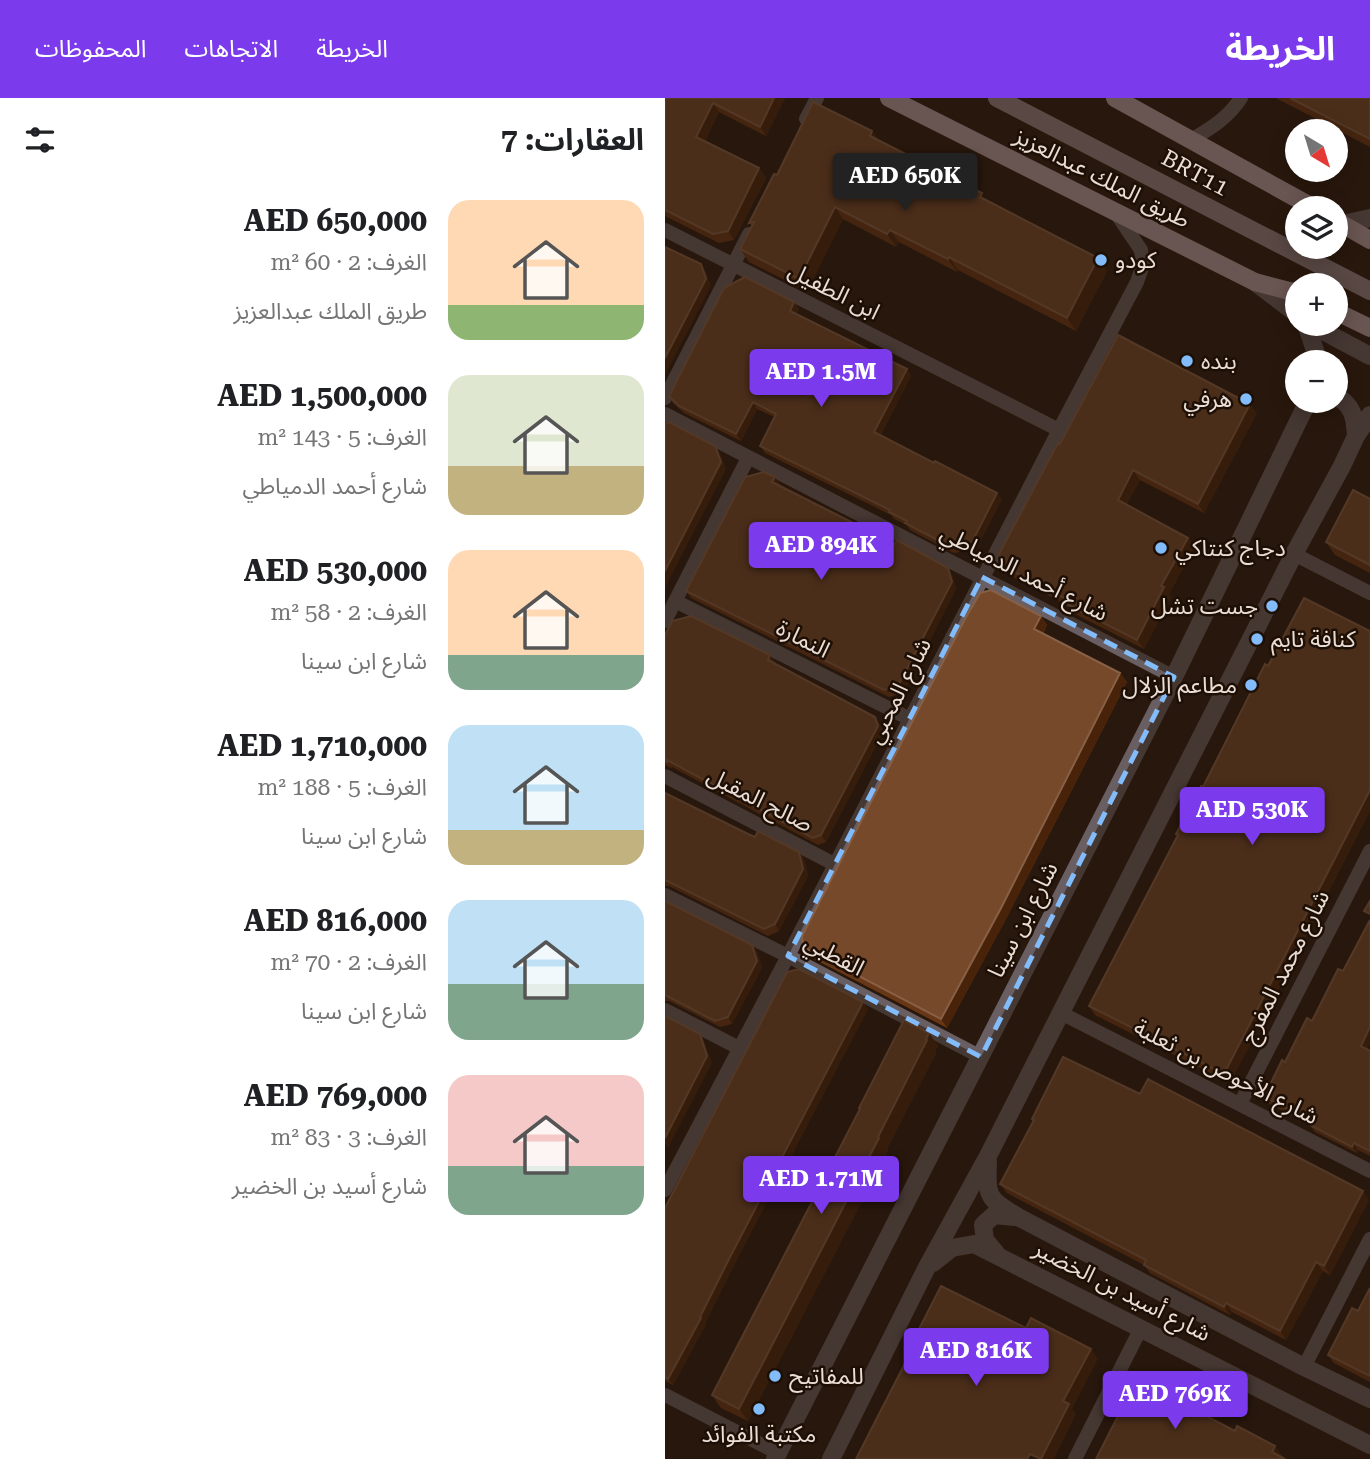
<!DOCTYPE html>
<html lang="ar">
<head>
<meta charset="utf-8">
<style>
	:root { --surface:#fff; --page:#f6f6f6; --text:#202124; --muted:#757577; --accent:#7c3aed }
	body { margin:0; font-family:"Roboto Serif","Noto Sans Arabic",serif; background:var(--page); color:var(--text); direction:rtl; height:100vh; display:flex; flex-direction:column; font-size:26px; white-space:nowrap }
	* { box-sizing:border-box; margin:0 }
	p { font-size:23px; color:var(--muted) }
	.icon { flex:none; width:38px; height:38px; fill:none; stroke:currentColor; stroke-width:2; stroke-linecap:round; stroke-linejoin:round }
	.map { position:relative; flex:1; overflow:hidden; direction:ltr }
	.details { display:flex; flex-direction:column; background:var(--surface); width:665px }
	.details>* { flex:none }
	.needle { width:46px; rotate:142deg }
	.tools { position:absolute; left:620px; top:21px; display:grid; gap:14px }
	.tools a { display:grid; place-items:center; width:63px; height:63px; border-radius:50%; background:var(--surface); box-shadow:0 4px 18px #0003; font-size:35px }
	.price { position:absolute; translate:-50% -60px; padding:0 16px; border-radius:7px; background:var(--accent); color:#fff; font-size:23px; line-height:46px; filter:drop-shadow(0 2px 4px #0008) }
	.price::after { content:''; position:absolute; left:50%; top:42px; width:21px; height:16px; margin-left:-10px; background:inherit; clip-path:polygon(0 0,100% 0,50% 100%) }
	.price.selected { background:#222; color:#fff }
	ul { padding:0; list-style:none }
	li { display:flex; align-items:center; gap:21px; height:175px; padding:0 21px }
	li span { display:grid; place-items:center; flex:none; width:196px; height:140px; border-radius:21px; color:#555 }
	li>.icon { margin-inline-start:auto }
	span .icon { width:84px; height:84px; fill:#fffc; stroke-width:1 }
	li b { font-size:30px }
	h2 { display:flex; justify-content:space-between; align-items:center; height:84px; padding:0 21px; font-size:30px }
	header { display:flex; align-items:center; gap:42px; box-sizing:border-box; height:98px; padding:0 35px; background:var(--accent); color:#fff }
	header strong { font-size:33px }
	nav { display:flex; gap:38px; margin-inline-start:auto; font-size:24px }
	main { display:flex; flex:1; min-height:0 }
	.map>svg:first-child { display:block }
</style>
</head>
<body>
<header>
<strong>الخريطة</strong>
<nav><a>الخريطة</a><a>الاتجاهات</a><a>المحفوظات</a></nav>
</header>
<main>
<div class="map">
<svg width="705" height="1361" viewBox="0 0 705 1361">
	<rect width="100%" height="100%" fill="#28180d"/>
	<g fill="none" stroke-linecap="round" stroke-linejoin="round">
		<path stroke="#695e61" stroke-width="14" d="M141,21L152,0
			M526,42C546,30 563,20 576,0
			M0,132L394,332
			M0,300L84,136
			M0,316L509,579
			M629,456L705,495
			M10,503L245,621
			M0,523L83,360
			M0,678L169,766
			M0,797L123,858L316,959
			M0,912L74,950
			M396,915L705,1073
			M575,1006L705,753
			M0,1092L123,858L394,332L472,184L478,167L476,152L451,115
			M639,1269L705,1141
			M0,1297L113,1355
			M410,1361L476,1230"/>
		<path stroke="#695e61" stroke-width="18" d="M678,126L705,120
			M590,184L632,216
			M641,226L654,264
			M645,226L705,258
			M670,298C688,306 690,320 691,338
			M323,1064C321,1100 323,1100 353,1119L639,1269L705,1301
			M331,1155L320,1142L318,1127L329,1117L349,1119
			M268,1165L287,1150L309,1146L705,1347
			M110,1361L509,579L643,303
			M166,1361L262,1169L323,1058L629,456L677,368L691,338L705,317"/>
		<path stroke="#968488" stroke-width="18" d="M332,0L705,193"/>
		<path stroke="#b8a1a6" stroke-width="18" d="M224,0L590,184L632,195
			M450,0L649,110
			M670,122L705,142
			M670,213L705,230"/>
	</g>
	<path fill="#683715" d="M0,0H120L101,38L54,14L40,43L94,70L101,80L69,142L54,145L0,118Z
		M611,0H705V49Z
		M207,33L214,43L322,103L442,173L411,233L293,172L292,174L234,144L231,149L178,121L142,193L84,164L75,151L87,128L84,125L112,77Z
		M129,204L134,211L131,216L242,271L246,278L215,338L337,401L311,451L289,455L245,432L242,427L229,421L226,417L100,355L95,348L110,319L92,311L76,343L19,315L8,305L4,298Z
		M592,315L539,415L475,382L461,407L523,440L529,449L504,496L506,499L479,551L410,516L404,508L344,477L338,468L395,346Z
		M115,386L114,387L287,477L291,491L238,595L224,599L26,500L21,493Z
		M705,401V475L670,457L661,444Z
		M376,518L382,527L378,536L455,575L462,584L341,821L282,930L149,861L142,851Z
		M705,533V713L565,985L430,917L424,908L513,738L511,736L538,689L603,568Z
		M0,537L105,557L110,564L109,565L214,625L218,634L161,744L153,747L7,669L6,670L0,667Z
		M0,695L83,736L134,754L139,761L143,778L114,833L103,838L4,788H0Z
		M0,803L92,853L97,870L67,926L55,929L4,903H0Z
		M705,822V945L702,951L705,953V1058L693,1052L692,1055L650,1034L645,1027L604,1006L599,999L620,964L647,923L678,873Z
		M203,911L70,1165L40,1225L41,1226L8,1287L0,1283V1110Z
		M264,935L273,948L270,953L271,955L222,1051L223,1053L83,1323L56,1310L47,1297L195,1011L194,1010Z
		M475,996L704,1102L665,1177L658,1173L621,1242L567,1214L565,1217L485,1175L479,1167L342,1095L335,1086L369,1023L367,1021Z
		M705,1190V1284L669,1265L663,1257L693,1213Z"/>
	<path fill="#482309" d="M109,0H120L101,38L95,29Z
		M48,5L54,14L38,48L31,39Z
		M207,33L216,46L205,38Z
		M94,70L101,80L69,142L63,133Z
		M170,109L178,121L142,193L134,181Z
		M225,132L234,144L231,149L222,136Z
		M284,159L293,172L292,174L283,161Z
		M433,160L442,173L411,233L402,220Z
		M36,166L41,174L46,188L0,277V260Z
		M129,204L134,211L130,220L125,213Z
		M242,271L246,278L213,341L209,334Z
		M88,304L92,311L76,343L71,336Z
		M585,306L592,315L539,415L533,406Z
		M50,348L55,355L61,371L0,490V473Z
		M468,372L475,382L459,411L453,402Z
		M110,379L115,386L112,391L107,384Z
		M332,395L337,401L311,451L307,444Z
		M523,440L529,449L504,496L506,499L479,551L472,542L496,488Z
		M283,470L287,477L291,491L238,595L233,588Z
		M376,518L382,527L375,540L369,531Z
		M105,557L110,564L107,569L103,562Z
		M455,575L462,584L341,821L282,930L276,921Z
		M210,619L214,625L218,634L161,744L156,737Z
		M705,692V713L565,985L559,976Z
		M134,754L139,761L143,778L114,833L110,826Z
		M87,847L92,853L97,870L67,926L63,919Z
		M198,904L203,911L70,1165L40,1225L41,1226L8,1287L3,1281Z
		M705,929V945L700,954L696,948Z
		M264,935L273,948L270,953L271,955L222,1051L223,1053L83,1323L74,1311L213,1039Z
		M35,936L39,943L47,965L3,1050L0,1045V1040Z
		M689,1045L693,1052L692,1055L687,1049Z
		M698,1093L704,1102L665,1177L659,1168Z
		M651,1164L658,1173L621,1242L615,1233Z
		M561,1205L567,1214L565,1217L559,1209Z
		M426,1251L433,1261L407,1311L411,1316L389,1361H376L398,1303Z
		M610,1348L617,1357L615,1361L607,1354Z"/>
	<path fill="#76492a" stroke="#886045" stroke-width="2" d="M0,0H109L95,29L48,5L31,39L94,70L63,133L48,136L0,112Z
		M625,0H705V41Z
		M148,4L207,33L205,38L317,95L315,99L433,160L402,220L284,159L283,161L225,132L222,136L170,109L134,181L75,151L89,124L84,125L109,76L112,77Z
		M0,149L36,166L41,181L0,260Z
		M80,179L129,204L125,213L242,271L209,334L269,365L270,363L332,395L307,444L284,448L240,425L242,423L224,414L225,412L95,348L111,316L88,304L71,336L14,308L4,298L59,190Z
		M453,237L585,306L533,406L468,372L453,402L523,440L496,488L499,489L472,542L403,507L405,503L338,468L334,456L393,345L395,346Z
		M4,324L50,348L56,364L0,473V326Z
		M99,374L110,379L107,384L230,446L232,442L283,470L287,484L233,588L219,592L21,493L80,379Z
		M688,392L705,401V467L661,444Z
		M326,492L376,518L369,531L455,575L335,812L276,921L142,851L137,842V838L300,521L315,495Z
		M639,500L705,533V692L559,976L424,908L513,737L511,736L536,688L538,689L600,566L603,568Z
		M26,518L105,557L103,562L210,619L213,628L156,737L148,740L2,662V664L0,663V537L7,523Z
		M0,695L83,736L90,739L93,733L134,754L138,771L110,826L99,831L0,782Z
		M0,803L87,847L92,863L63,919L50,923L0,897Z
		M705,803V816L699,813Z
		M705,822V929L696,948L705,953V1053L689,1045L687,1049L645,1027L647,1023L599,999L617,962L620,964L642,920L647,923L673,871L678,873Z
		M134,871L198,904L65,1159L35,1219L36,1220L3,1281L0,1279V1110L122,874Z
		M0,918L35,936L42,958L0,1040Z
		M239,922L264,935L261,941L262,942L213,1039L214,1040L74,1311L47,1297L195,1011L194,1010Z
		M398,959L475,996L483,981L698,1093L659,1168L651,1164L615,1233L561,1205L559,1209L479,1167L481,1162L335,1086L369,1022L367,1021Z
		M276,1188L361,1230L366,1220L426,1251L398,1303L404,1306L376,1361L365,1356L362,1361H191L255,1236L252,1235Z
		M705,1190V1278L663,1257L687,1210L693,1213Z
		M471,1277L516,1300L514,1304L570,1333L572,1328L610,1348L607,1354L620,1361H431L453,1318L451,1317Z"/>
	<path d="M0 0H705V1361H0ZM317,479L509,579L316,959L123,858Z" fill="#28180d" fill-opacity=".55" fill-rule="evenodd"/>
	<path fill="none" stroke="#82bcfa" stroke-width="5" stroke-dasharray="14 9" stroke-linejoin="round" d="M317,479L509,579L316,959L123,858Z"/>
	<g fill="#82bcfa" stroke="#1e0f05" stroke-width="2.5">
		<circle cx="436" cy="162" r="7"/>
		<circle cx="522" cy="263" r="7"/>
		<circle cx="581" cy="301" r="7"/>
		<circle cx="496" cy="450" r="7"/>
		<circle cx="607" cy="508" r="7"/>
		<circle cx="592" cy="541" r="7"/>
		<circle cx="586" cy="587" r="7"/>
		<circle cx="110" cy="1278" r="7"/>
		<circle cx="94" cy="1311" r="7"/>
	</g>
	<g text-anchor="middle" dominant-baseline="central" stroke-width="5" stroke-linejoin="round" paint-order="stroke">
		<g font-size="23" fill="#e9ddd5" stroke="#1e0f05">
			<text transform="translate(530 75) rotate(28)">BRT11</text>
			<text transform="translate(437 80) rotate(27)">طريق الملك عبدالعزيز</text>
			<text transform="translate(169 193) rotate(27)">ابن الطفيل</text>
			<text transform="translate(359 475) rotate(27)">شارع أحمد الدمياطي</text>
			<text transform="translate(138 541) rotate(27)">النمارة</text>
			<text transform="translate(234 593) rotate(-63)">شارع المحبي</text>
			<text transform="translate(95 702) rotate(27)">صالح المقبل</text>
			<text transform="translate(358 822) rotate(-63)">شارع ابن سينا</text>
			<text transform="translate(169 857) rotate(28)">القطبي</text>
			<text transform="translate(620 869) rotate(-63)">شارع محمد المفرج</text>
			<text transform="translate(561 974) rotate(27)">شارع الأحوص بن ثعلبة</text>
			<text transform="translate(457 1193) rotate(27)">شارع أسيد بن الخضير</text>
		</g>
		<g font-size="23" fill="#e9ddd5" stroke="#1e0f05" text-anchor="start">
			<text x="450" y="162">كودو</text>
			<text x="536" y="263">بنده</text>
			<text x="567" y="301" text-anchor="end">هرفي</text>
			<text x="510" y="450">دجاج كنتاكي</text>
			<text x="593" y="508" text-anchor="end">جست تشل</text>
			<text x="606" y="541">كنافة تايم</text>
			<text x="572" y="587" text-anchor="end">مطاعم الزلال</text>
			<text x="124" y="1278">للمفاتيح</text>
			<text x="94" y="1336" text-anchor="middle">مكتبة الفوائد</text>
		</g>
	</g>
</svg>
<div class="tools">
<a><svg class="needle" viewBox="-14 -14 28 28"><path d="M0-13l5 13h-10z" fill="#e53935"/><path d="M0 13l5-13h-10z" fill="#757577"/></svg></a>
<a><svg class="icon" aria-label="layers" viewBox="0 0 24 24"><path d="M12 4l9 5-9 5-9-5zM3 14l9 5 9-5"/></svg></a>
<a>+</a>
<a>−</a>
</div>
<b class="price selected" style="left:240px;top:115px">AED 650K</b>
<b class="price" style="left:156px;top:311px">AED 1.5M</b>
<b class="price" style="left:156px;top:484px">AED 894K</b>
<b class="price" style="left:587px;top:749px">AED 530K</b>
<b class="price" style="left:156px;top:1118px">AED 1.71M</b>
<b class="price" style="left:311px;top:1290px">AED 816K</b>
<b class="price" style="left:510px;top:1333px">AED 769K</b>
</div>
<section class="details">
<h2>العقارات: 7<svg class="icon" aria-label="filters" viewBox="0 0 24 24"><path d="M4 7h16M4 17h16"/><circle cx="9" cy="7" r="2"/><circle cx="15" cy="17" r="2"/></svg></h2>
<ul>
<li><span style="background:linear-gradient(#ffd9b3 75%,#8fb573 0)"><svg class="icon" aria-label="home" viewBox="0 0 24 24"><path d="M3 11l9-7 9 7M6 9v11h12V9"/></svg></span><div><b>AED 650,000</b><p>الغرف: 2 · 60 m²</p><p>طريق الملك عبدالعزيز</p></div></li>
<li><span style="background:linear-gradient(#dfe7d0 65%,#c2b280 0)"><svg class="icon" aria-label="home" viewBox="0 0 24 24"><path d="M3 11l9-7 9 7M6 9v11h12V9"/></svg></span><div><b>AED 1,500,000</b><p>الغرف: 5 · 143 m²</p><p>شارع أحمد الدمياطي</p></div></li>
<li><span style="background:linear-gradient(#ffd9b3 75%,#7fa58c 0)"><svg class="icon" aria-label="home" viewBox="0 0 24 24"><path d="M3 11l9-7 9 7M6 9v11h12V9"/></svg></span><div><b>AED 530,000</b><p>الغرف: 2 · 58 m²</p><p>شارع ابن سينا</p></div></li>
<li><span style="background:linear-gradient(#bfe0f5 75%,#c2b280 0)"><svg class="icon" aria-label="home" viewBox="0 0 24 24"><path d="M3 11l9-7 9 7M6 9v11h12V9"/></svg></span><div><b>AED 1,710,000</b><p>الغرف: 5 · 188 m²</p><p>شارع ابن سينا</p></div></li>
<li><span style="background:linear-gradient(#bfe0f5 60%,#7fa58c 0)"><svg class="icon" aria-label="home" viewBox="0 0 24 24"><path d="M3 11l9-7 9 7M6 9v11h12V9"/></svg></span><div><b>AED 816,000</b><p>الغرف: 2 · 70 m²</p><p>شارع ابن سينا</p></div></li>
<li><span style="background:linear-gradient(#f6c9c9 65%,#7fa58c 0)"><svg class="icon" aria-label="home" viewBox="0 0 24 24"><path d="M3 11l9-7 9 7M6 9v11h12V9"/></svg></span><div><b>AED 769,000</b><p>الغرف: 3 · 83 m²</p><p>شارع أسيد بن الخضير</p></div></li>
</ul>
</section>
</main>
</body>
</html>
